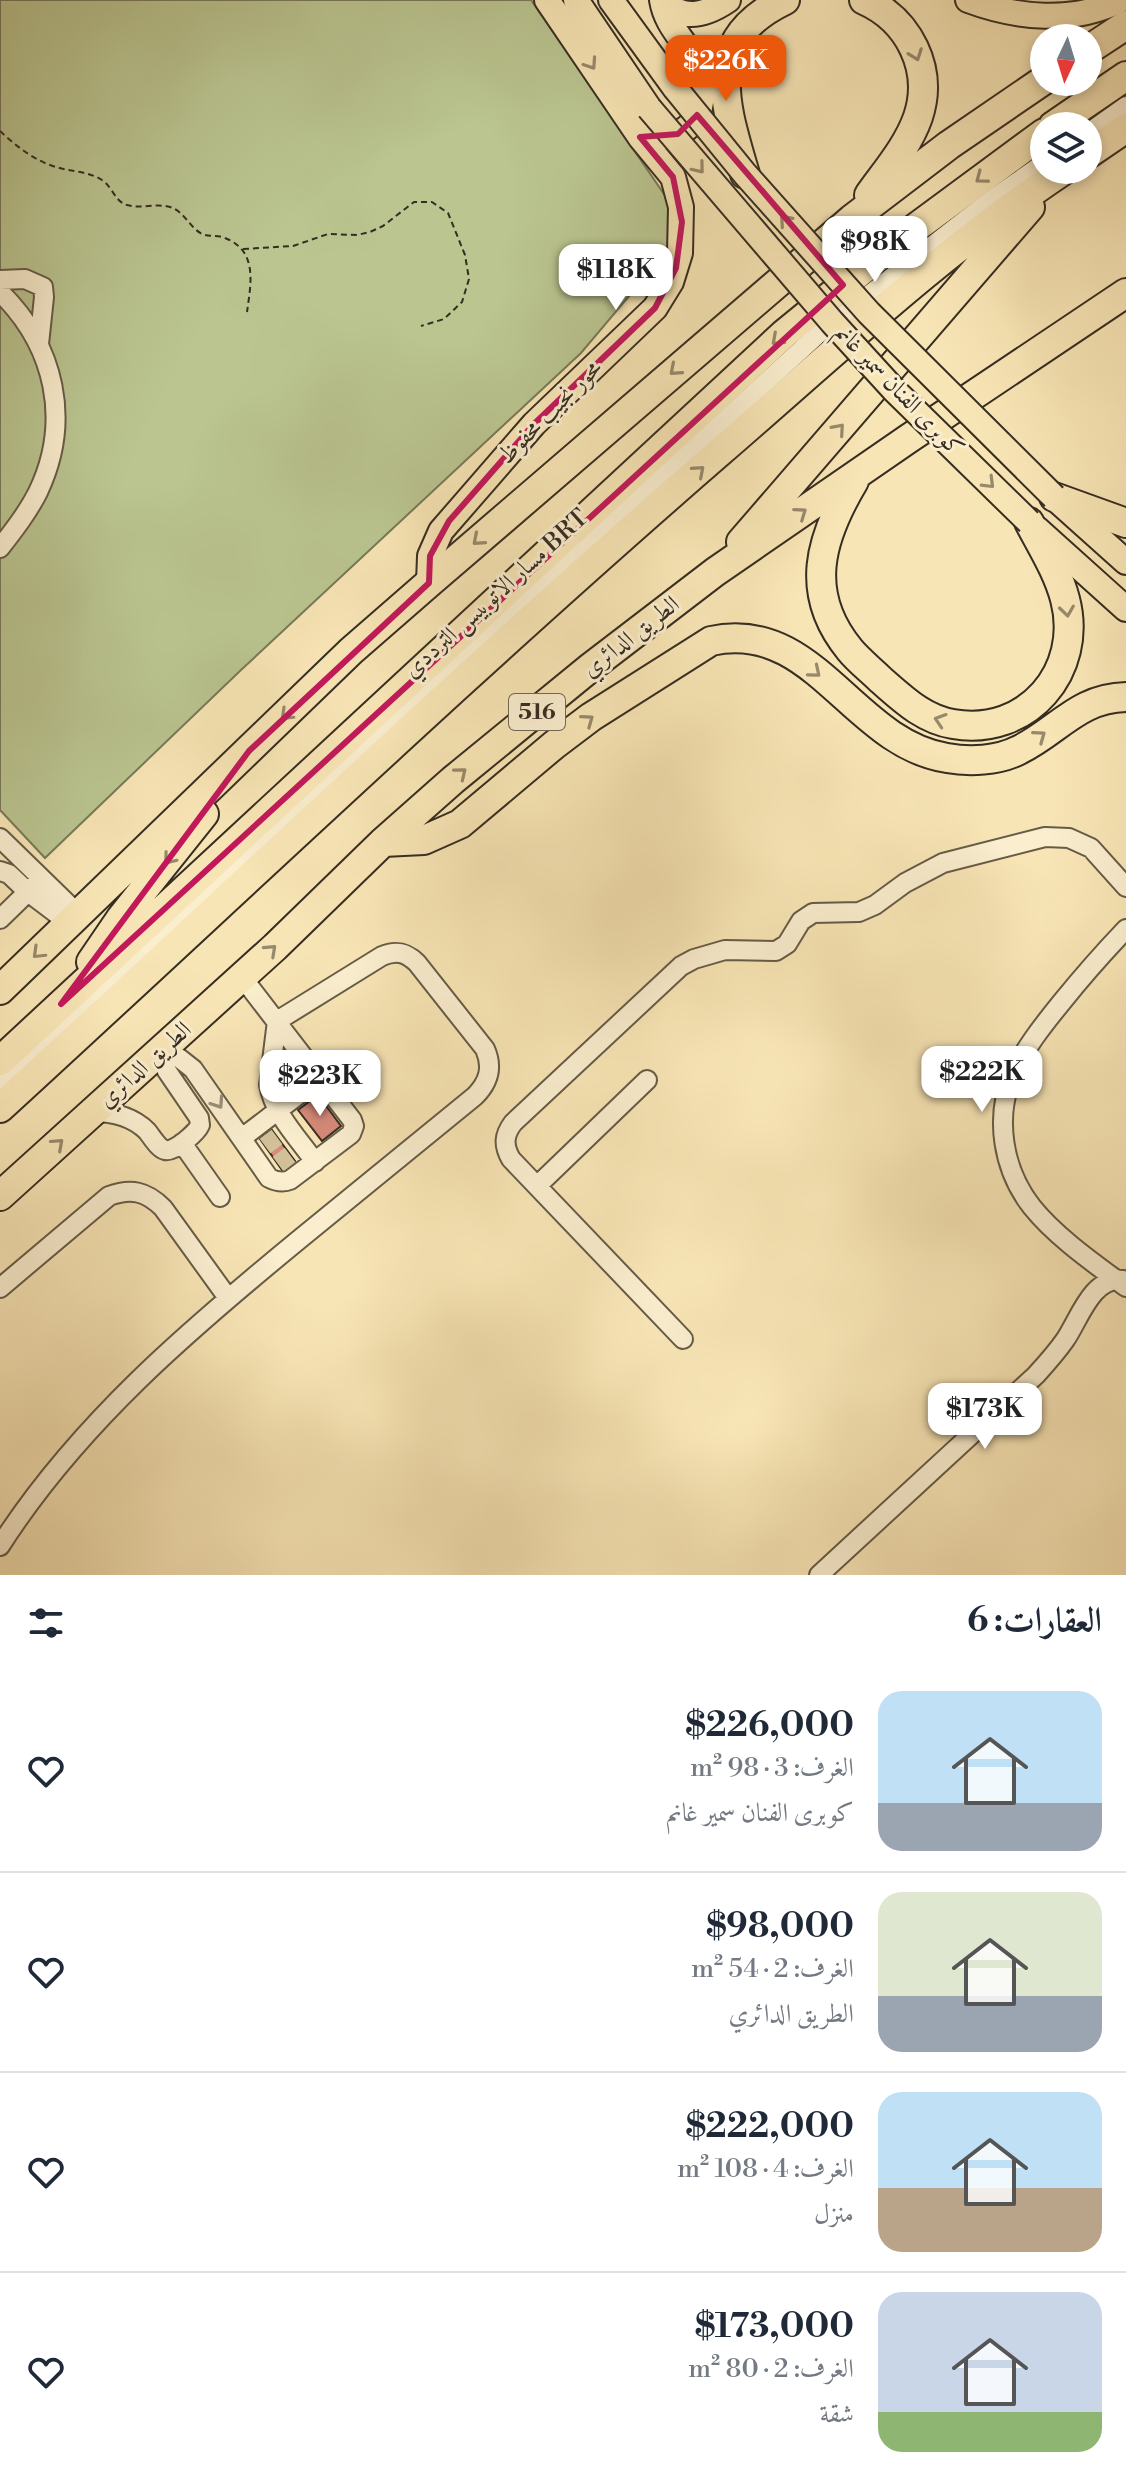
<!DOCTYPE html>
<html lang="ar">
<head>
<meta charset="utf-8">
<style>
	:root { --surface:#fff; --page:#f6f6f7; --text:#1f2937; --muted:#747a83; --line:#e0e1e3; --accent:#ea580c }
	body { margin:0; font-family:"Libre Bodoni",Amiri,serif; background:var(--page); color:var(--text); direction:rtl; height:100vh; display:flex; flex-direction:column; font-size:30px; white-space:nowrap }
	* { box-sizing:border-box; margin:0 }
	p { font-size:26px; color:var(--muted) }
	.icon { flex:none; width:44px; height:44px; fill:none; stroke:currentColor; stroke-width:2; stroke-linecap:round; stroke-linejoin:round }
	.map { position:relative; height:1575px; overflow:hidden; direction:ltr }
	.drawer { display:flex; flex-direction:column; background:var(--surface); flex:1 }
	.drawer>* { flex:none }
	.needle { width:52px; rotate:184deg }
	.fabs { position:absolute; left:1030px; top:24px; display:grid; gap:16px }
	.fabs a { display:grid; place-items:center; width:72px; height:72px; border-radius:50%; background:var(--surface); box-shadow:0 4px 12px #0003; font-size:40px }
	.price { position:absolute; translate:-50% -68px; padding:0 18px; border-radius:16px; background:#fff; color:#222; font-size:26px; line-height:52px; filter:drop-shadow(0 2px 4px #0008) }
	.price::after { content:''; position:absolute; left:50%; top:48px; width:24px; height:18px; margin-left:-12px; background:inherit; clip-path:polygon(0 0,100% 0,50% 100%) }
	.price.active { background:var(--accent); color:#fff }
	ul { padding:0; list-style:none }
	li { display:flex; align-items:center; gap:24px; height:200px; padding:0 24px }
	li+li { border-top:2px solid var(--line) }
	li span { display:grid; place-items:center; flex:none; width:224px; height:160px; border-radius:24px; color:#555 }
	li>.icon { margin-inline-start:auto }
	span .icon { width:96px; height:96px; fill:#fffc; stroke-width:1 }
	li b { font-size:34px }
	h2 { display:flex; justify-content:space-between; align-items:center; height:96px; padding:0 24px; font-size:34px }
	.map>svg:first-child { display:block }
</style>
</head>
<body>
<div class="map">
<svg width="1126" height="1575" viewBox="0 0 1126 1575">
	<rect width="100%" height="100%" fill="#f8e5b5"/>
	<filter id="stains"><feTurbulence type="fractalNoise" baseFrequency=".0025" numOctaves="4"/><feColorMatrix values="0 0 0 0 .2 0 0 0 0 .09 0 0 0 0 .02 0 0 0 .5 -.17"/></filter>
	<radialGradient id="worn" r=".72"><stop offset=".6" stop-color="#630" stop-opacity="0"/><stop offset="1" stop-color="#630" stop-opacity=".3"/></radialGradient>
	<path fill="#bac590" stroke="#787959" stroke-width="2" d="M0,0H531L666,197L675,232L667,251L581,353L241,670L45,858L0,810Z"/>
	<path fill="#d68a7a" stroke="#362d22" stroke-width="2" d="M318,1095L341,1126L322,1141L298,1110Z
		M272,1130L295,1161L284,1169L282,1170L260,1139Z"/>
	<g fill="none" stroke-linecap="round" stroke-linejoin="round">
		<path stroke="#d1c098" stroke-width="18" stroke-dasharray="18 9" stroke-linecap="butt" d="M265,1146L277,1137
			M278,1164L290,1155"/>
		<g stroke="#665b47" stroke-width="22">
			<path id="minor" d="M1088,133L1126,106
				M0,280L25,279L43,287L44,297L39,344
				M0,292C55,346 72,421 38,492C28,512 14,530 0,548
				M0,838L78,914
				M0,871L9,874L28,892L69,923
				M0,919L37,883
				M1126,929C1103,953 1082,977 1061,1003C1044,1024 1024,1049 1013,1074C994,1118 1003,1170 1032,1207C1056,1237 1095,1264 1126,1287
				M277,1021L269,1085C274,1114 298,1138 315,1162
				M163,1050L179,1058L193,1069L269,1178C277,1182 283,1183 290,1180L351,1134L354,1126L352,1120L242,977
				M0,1083L816,336L988,202L1044,163
				M93,1112C113,1112 133,1117 147,1131C152,1137 158,1148 165,1150C174,1153 197,1132 200,1125L199,1118L167,1071L159,1053
				M242,1138L320,1078
				M182,1143L220,1197
				M537,1186L647,1080
				M0,1288L109,1196C131,1188 146,1191 163,1208L228,1298
				M683,1339L511,1159C503,1145 504,1135 513,1123L681,966L694,959L725,950L776,951L787,944L801,921L813,913L859,912L875,905L905,883L943,863L1045,837L1069,838L1091,848L1126,887
				M0,1546C78,1424 190,1329 301,1238C359,1191 417,1143 475,1096C489,1082 493,1067 485,1049L417,963C406,952 396,950 382,956L277,1021
				M819,1575L1036,1375C1046,1364 1056,1353 1065,1340C1079,1320 1092,1276 1123,1280"/>
		</g>
		<g stroke="#362d22" stroke-width="28">
			<path id="major" d="M576,0L649,108
				M611,0L675,88
				M662,0C683,22 706,15 728,0
				M968,0C1016,18 1073,24 1120,0
				M655,138C670,138 684,133 694,121C700,112 702,101 702,91C702,49 668,37 662,0
				M1059,502L1126,562
				M1037,529L1126,609
				M429,583L430,556L441,531L534,424L655,308L671,282L680,253L681,207L673,177L640,137L547,0"/>
		</g>
		<g stroke="#362d22" stroke-width="32">
			<path id="highway" d="M864,0C909,20 934,69 918,117C908,146 886,171 869,195
				M1088,50L1126,25
				M1053,126L1126,76
				M1088,154L1126,128
				M745,174C725,105 701,40 785,0
				M854,481C820,538 803,593 850,650C859,661 871,670 881,680C903,699 923,719 953,724C1027,737 1084,671 1065,599C1058,572 1042,547 1029,522
				M1054,497L1126,523
				M741,542L1030,207
				M383,842L424,840L460,824L554,745L591,717L711,641C815,618 852,743 947,758C969,762 998,761 1019,750C1058,731 1078,698 1126,697
				M91,962L121,918L204,814
				M0,990L351,651L429,583L852,219L949,145L1044,80
				M0,1061L784,334L899,240L1044,133
				M0,1108C240,888 476,663 722,450C833,354 941,252 1064,170
				M0,1196L275,947L383,842L453,780L591,667L715,572L908,439L1126,293"/>
		</g>
		<path stroke="#362d22" stroke-width="2" stroke-dasharray="6 4" stroke-linecap="butt" d="M0,131C16,146 35,161 56,167C72,172 88,171 102,180C112,186 115,202 127,205C140,209 156,203 170,207C184,211 189,227 202,234C209,237 218,235 225,238C258,251 251,283 247,312
			M243,249L293,246L328,234L357,235L370,232L383,226L414,202H432L448,213L465,255L469,279L462,302L444,319L421,326"/>
		<use href="#minor" stroke="#faeecf" stroke-width="18"/>
		<use href="#major" stroke="#f8e5b5" stroke-width="24"/>
		<use href="#highway" stroke="#f8e5b5" stroke-width="28"/>
		<g stroke="#362d22" stroke-width="28" stroke-linecap="butt">
			<path id="major-bridge" d="M675,88L745,174L869,313L1054,497
				M649,108L832,322L895,391L1029,522"/>
		</g>
		<use href="#major-bridge" stroke="#f8e5b5" stroke-width="24"/>
	</g>
	<defs><path id="oneway-chevron" d="M-2-3.5L2.5 0L-2 3.5" fill="none" stroke-width="1.6" stroke-linecap="round" stroke-linejoin="round" transform="scale(2)"/></defs>
	<g stroke="#97896c">
		<use href="#oneway-chevron" transform="translate(916 55) rotate(70)"/>
		<use href="#oneway-chevron" transform="translate(591 64) rotate(56)"/>
		<use href="#oneway-chevron" transform="translate(699 168) rotate(51)"/>
		<use href="#oneway-chevron" transform="translate(981 178) rotate(143)"/>
		<use href="#oneway-chevron" transform="translate(785 220) rotate(-131)"/>
		<use href="#oneway-chevron" transform="translate(777 340) rotate(138)"/>
		<use href="#oneway-chevron" transform="translate(675 370) rotate(139)"/>
		<use href="#oneway-chevron" transform="translate(839 429) rotate(-49)"/>
		<use href="#oneway-chevron" transform="translate(699 471) rotate(-41)"/>
		<use href="#oneway-chevron" transform="translate(989 483) rotate(45)"/>
		<use href="#oneway-chevron" transform="translate(801 513) rotate(-35)"/>
		<use href="#oneway-chevron" transform="translate(478 540) rotate(139)"/>
		<use href="#oneway-chevron" transform="translate(1067 611) rotate(82)"/>
		<use href="#oneway-chevron" transform="translate(815 672) rotate(40)"/>
		<use href="#oneway-chevron" transform="translate(286 715) rotate(136)"/>
		<use href="#oneway-chevron" transform="translate(588 720) rotate(-36)"/>
		<use href="#oneway-chevron" transform="translate(940 720) rotate(-162)"/>
		<use href="#oneway-chevron" transform="translate(1040 736) rotate(-36)"/>
		<use href="#oneway-chevron" transform="translate(461 773) rotate(-39)"/>
		<use href="#oneway-chevron" transform="translate(169 859) rotate(129)"/>
		<use href="#oneway-chevron" transform="translate(271 950) rotate(-43)"/>
		<use href="#oneway-chevron" transform="translate(38 953) rotate(136)"/>
		<use href="#oneway-chevron" transform="translate(58 1144) rotate(-42)"/>
	</g>
	<use stroke="#988e78" href="#oneway-chevron" transform="translate(218 1103) rotate(56)"/>
	<path fill="none" stroke="#c2185b" stroke-width="6" stroke-linejoin="round" d="M697,115L843,285L61,1004L249,751L429,583L430,556L449,521L534,424L655,308L676,268L682,222L673,177L640,137L678,134Z"/>
	<g text-anchor="middle" dominant-baseline="central" stroke-width="6" stroke-linejoin="round" paint-order="stroke">
		<rect fill="#faeecf" stroke="#716756" stroke-width="2" x="509" y="694" width="56" height="36" rx="6"/>
		<g font-size="22" font-weight="bold" fill="#362d22">
			<text x="537" y="712">516</text>
		</g>
		<g font-size="24" fill="#362d22" stroke="#faeecf">
			<text transform="translate(899 391) rotate(46)">كوبرى الفنان سمير غانم</text>
			<text transform="translate(550 412) rotate(-45)">محور نجيب محفوظ</text>
			<text transform="translate(496 594) rotate(-42)">مسار الاتوبيس الترددي BRT</text>
			<text transform="translate(631 637) rotate(-38)">الطريق الدائري</text>
			<text transform="translate(145 1065) rotate(-42)">الطريق الدائري</text>
		</g>
	</g>
	<rect width="100%" height="100%" filter="url(#stains)"/>
	<rect width="100%" height="100%" fill="url(#worn)"/>
</svg>
<div class="fabs">
<a><svg class="needle" viewBox="-14 -14 28 28"><path d="M0-13l5 13h-10z" fill="#e53935"/><path d="M0 13l5-13h-10z" fill="#747a83"/></svg></a>
<a><svg class="icon" aria-label="layers" viewBox="0 0 24 24"><path d="M12 4l9 5-9 5-9-5zM3 14l9 5 9-5"/></svg></a>
</div>
<b class="price active" style="left:726px;top:103px">$226K</b>
<b class="price" style="left:875px;top:284px">$98K</b>
<b class="price" style="left:616px;top:312px">$118K</b>
<b class="price" style="left:982px;top:1114px">$222K</b>
<b class="price" style="left:320px;top:1118px">$223K</b>
<b class="price" style="left:985px;top:1451px">$173K</b>
</div>
<section class="drawer">
<h2>العقارات: 6<svg class="icon" aria-label="filters" viewBox="0 0 24 24"><path d="M4 7h16M4 17h16"/><circle cx="9" cy="7" r="2"/><circle cx="15" cy="17" r="2"/></svg></h2>
<ul>
<li><span style="background:linear-gradient(#bfe0f5 70%,#9aa5b1 0)"><svg class="icon" aria-label="home" viewBox="0 0 24 24"><path d="M3 11l9-7 9 7M6 9v11h12V9"/></svg></span><div><b>$226,000</b><p>الغرف: 3 · 98 m²</p><p>كوبرى الفنان سمير غانم</p></div><svg class="icon" aria-label="heart" viewBox="0 0 24 24"><path d="M12 20l-8-8c-3-5 5-10 8-4 3-6 11-1 8 4z"/></svg></li>
<li><span style="background:linear-gradient(#dfe7d0 65%,#9aa5b1 0)"><svg class="icon" aria-label="home" viewBox="0 0 24 24"><path d="M3 11l9-7 9 7M6 9v11h12V9"/></svg></span><div><b>$98,000</b><p>الغرف: 2 · 54 m²</p><p>الطريق الدائري</p></div><svg class="icon" aria-label="heart" viewBox="0 0 24 24"><path d="M12 20l-8-8c-3-5 5-10 8-4 3-6 11-1 8 4z"/></svg></li>
<li><span style="background:linear-gradient(#bfe0f5 60%,#b9a48a 0)"><svg class="icon" aria-label="home" viewBox="0 0 24 24"><path d="M3 11l9-7 9 7M6 9v11h12V9"/></svg></span><div><b>$222,000</b><p>الغرف: 4 · 108 m²</p><p>منزل</p></div><svg class="icon" aria-label="heart" viewBox="0 0 24 24"><path d="M12 20l-8-8c-3-5 5-10 8-4 3-6 11-1 8 4z"/></svg></li>
<li><span style="background:linear-gradient(#c9d6e8 75%,#8fb573 0)"><svg class="icon" aria-label="home" viewBox="0 0 24 24"><path d="M3 11l9-7 9 7M6 9v11h12V9"/></svg></span><div><b>$173,000</b><p>الغرف: 2 · 80 m²</p><p>شقة</p></div><svg class="icon" aria-label="heart" viewBox="0 0 24 24"><path d="M12 20l-8-8c-3-5 5-10 8-4 3-6 11-1 8 4z"/></svg></li>
</ul>
</section>
</body>
</html>
